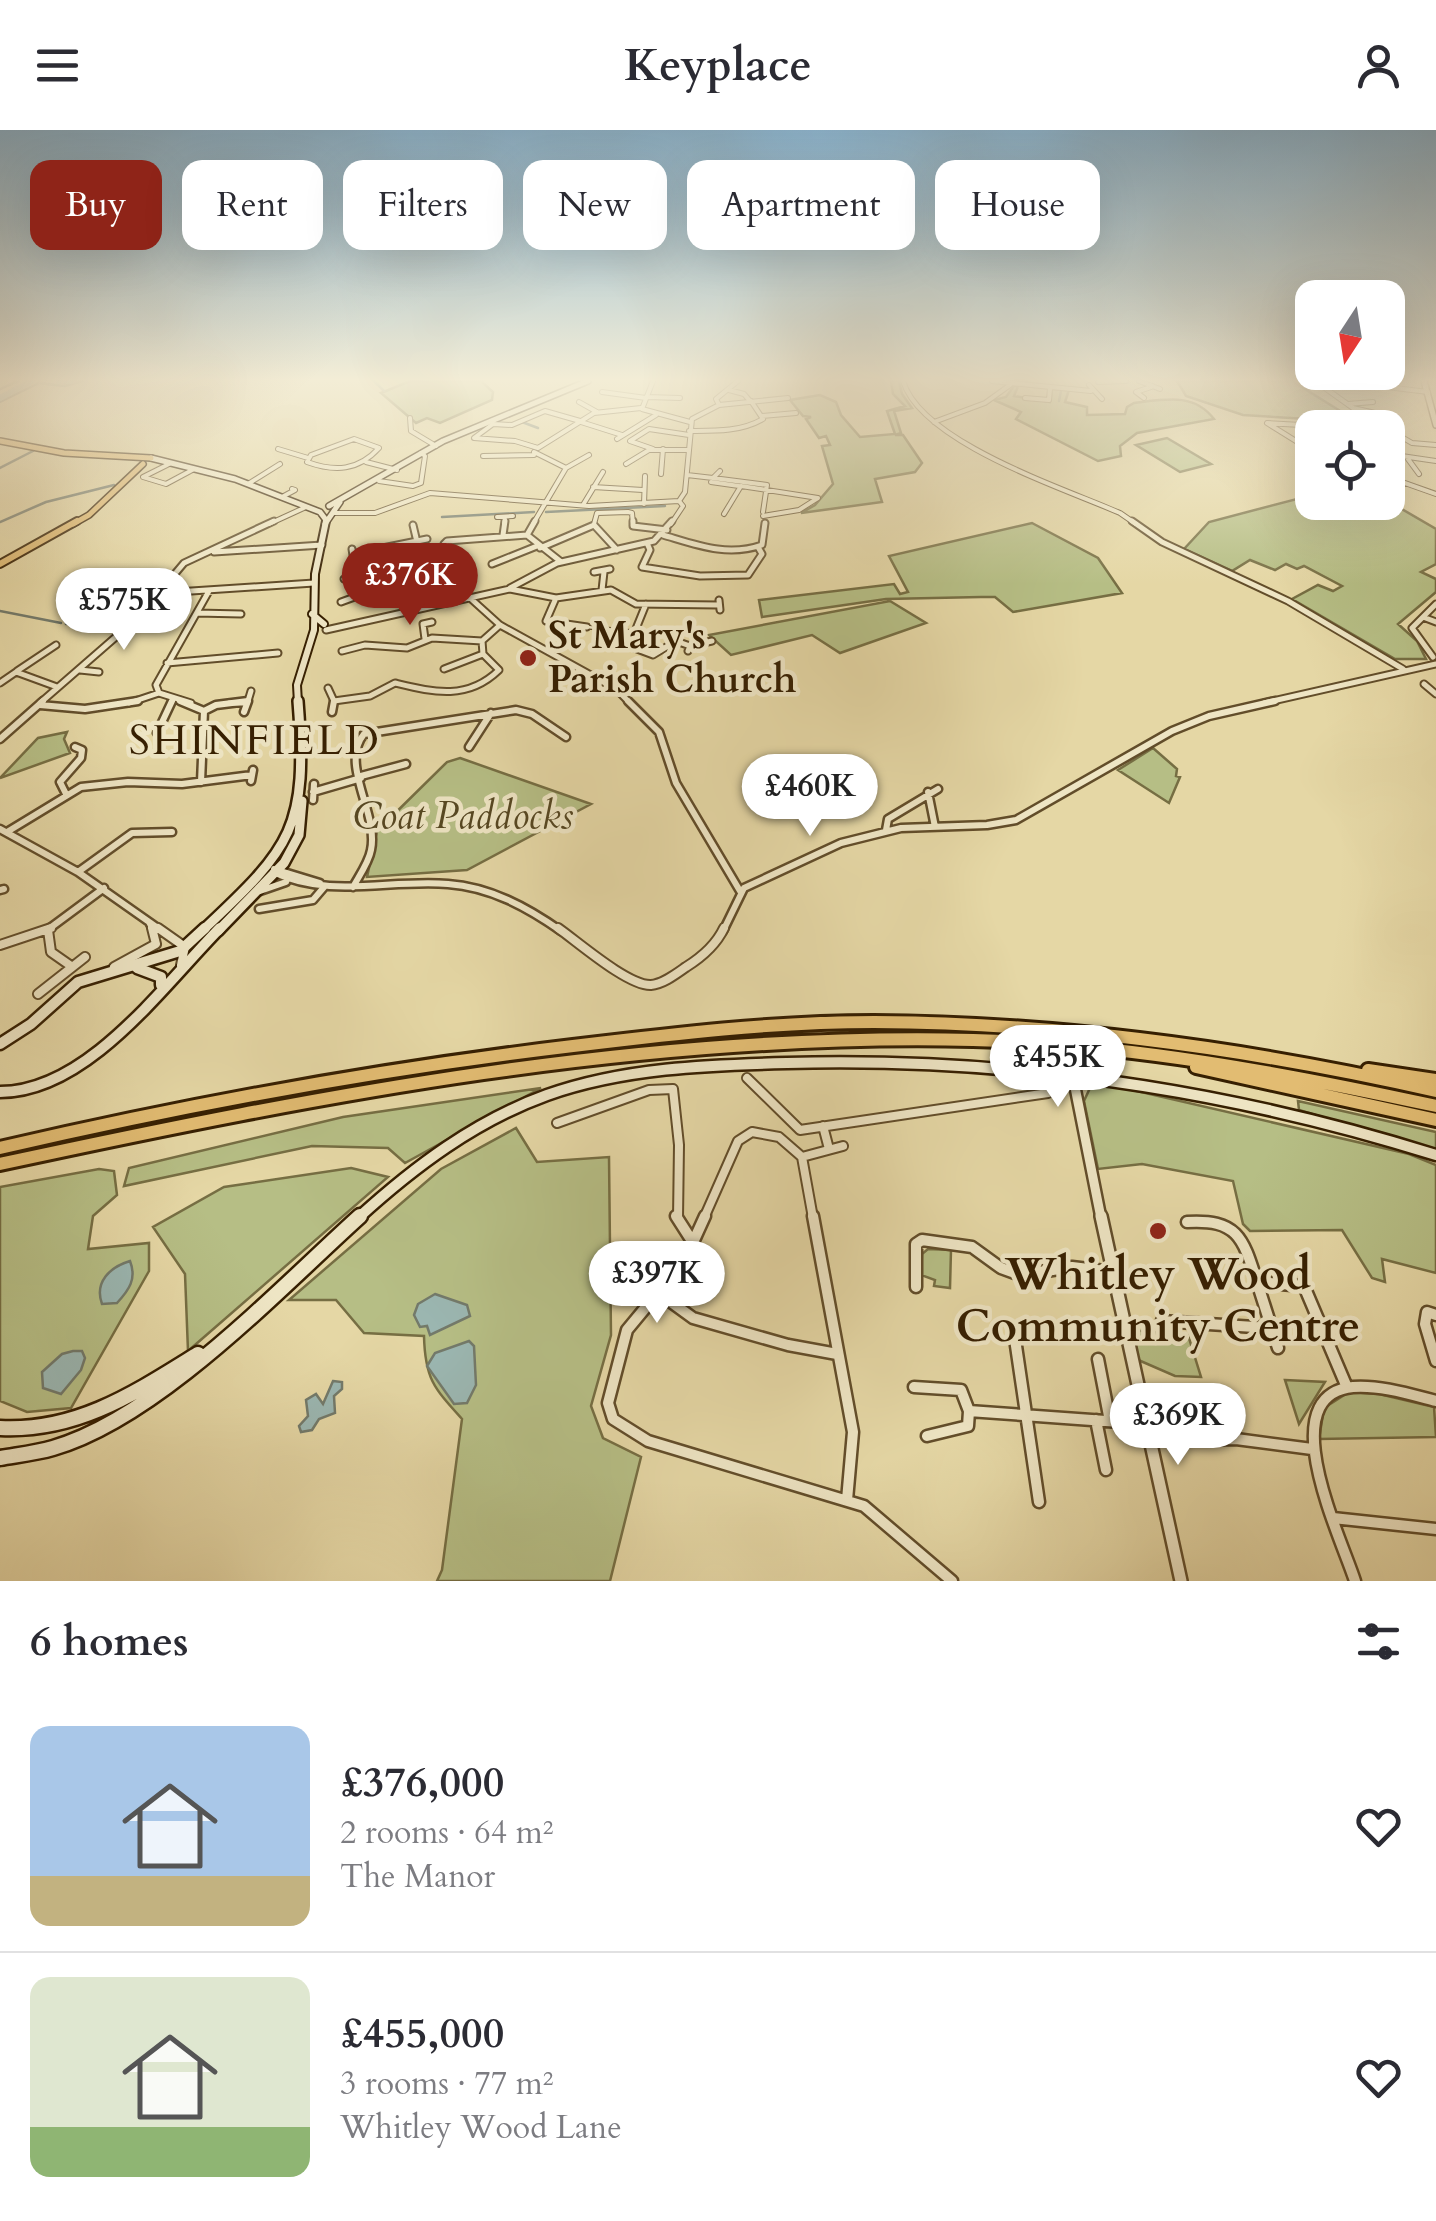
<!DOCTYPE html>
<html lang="en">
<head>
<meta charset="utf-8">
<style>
	:root { --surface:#fff; --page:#f2f2f3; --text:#2b2b33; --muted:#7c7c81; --line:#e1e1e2; --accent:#8f2418 }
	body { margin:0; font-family:Cardo,serif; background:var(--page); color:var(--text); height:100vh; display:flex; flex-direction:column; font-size:38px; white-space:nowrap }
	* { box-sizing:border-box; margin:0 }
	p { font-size:32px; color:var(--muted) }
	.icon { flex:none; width:55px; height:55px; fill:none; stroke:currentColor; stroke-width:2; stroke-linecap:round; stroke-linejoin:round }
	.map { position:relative; height:1451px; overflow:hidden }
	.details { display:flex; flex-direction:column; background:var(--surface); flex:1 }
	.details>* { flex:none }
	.top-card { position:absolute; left:30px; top:30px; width:1378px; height:90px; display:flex; gap:20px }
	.needle { width:65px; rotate:192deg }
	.controls { position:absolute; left:1295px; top:150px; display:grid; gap:20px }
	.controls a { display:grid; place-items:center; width:110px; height:110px; border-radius:20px; background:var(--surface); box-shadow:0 10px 40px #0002; font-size:50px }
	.price { position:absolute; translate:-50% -85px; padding:0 22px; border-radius:35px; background:#fff; color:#222; font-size:32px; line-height:65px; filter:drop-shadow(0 2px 5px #0008) }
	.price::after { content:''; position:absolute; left:50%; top:60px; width:30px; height:22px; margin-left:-15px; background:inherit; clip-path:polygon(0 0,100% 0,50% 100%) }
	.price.selected { background:var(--accent); color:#fff }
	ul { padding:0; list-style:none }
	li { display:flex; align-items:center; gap:30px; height:250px; padding:0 30px }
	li+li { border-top:2px solid var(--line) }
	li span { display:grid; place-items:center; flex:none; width:280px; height:200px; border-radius:20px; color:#555 }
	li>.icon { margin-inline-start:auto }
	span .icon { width:120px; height:120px; fill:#fffc; stroke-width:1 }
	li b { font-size:42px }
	h2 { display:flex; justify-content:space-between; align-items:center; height:120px; padding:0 30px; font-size:42px }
	.chip { padding:0 35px; border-radius:20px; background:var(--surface); box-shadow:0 10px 40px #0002; font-size:35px; line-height:90px }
	.chip.selected { background:var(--accent); color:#fff }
	header { display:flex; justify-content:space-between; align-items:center; height:130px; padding:0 30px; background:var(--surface); font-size:45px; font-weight:700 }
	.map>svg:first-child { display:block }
</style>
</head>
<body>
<header><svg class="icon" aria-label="menu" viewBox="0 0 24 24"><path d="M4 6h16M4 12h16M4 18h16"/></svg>Keyplace<svg class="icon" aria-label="person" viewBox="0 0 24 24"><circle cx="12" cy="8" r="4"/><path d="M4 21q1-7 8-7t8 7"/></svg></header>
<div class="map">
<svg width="1436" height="1451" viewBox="0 0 1436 1451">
	<rect width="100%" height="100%" fill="#e5d7a5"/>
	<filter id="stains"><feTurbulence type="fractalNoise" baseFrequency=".002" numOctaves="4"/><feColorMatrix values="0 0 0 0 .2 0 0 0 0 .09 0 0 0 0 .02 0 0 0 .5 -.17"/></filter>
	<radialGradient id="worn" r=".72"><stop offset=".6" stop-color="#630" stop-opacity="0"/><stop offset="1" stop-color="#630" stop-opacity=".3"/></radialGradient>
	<path fill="#b6be85" stroke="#766e43" stroke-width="2.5" d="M410,251H481L493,262L492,270L440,293L427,288L416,293L381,263Z
		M891,251H899L902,264L912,278L894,281L901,303L895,305H903L922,333L915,342L875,349L882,372L801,383L815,375L833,354L822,316L830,315L826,306L819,308L806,289L811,287L803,286L790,270L820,265L836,272L841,285L860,307L895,304L887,281L905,276L893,264Z
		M1177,251H1292L1358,292L1243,285L1186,266Z
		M1014,256H1018L1014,266L1050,272L1052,259L1069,260L1065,272L1087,277V285L1125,284L1127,277L1134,273C1167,269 1194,263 1214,289L1137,303L1120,316L1121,326L1098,331L1016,289L1021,282L994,270L1006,267Z
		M1167,308L1211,334L1180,342L1136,315Z
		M1312,365V372L1388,371L1436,399V434L1421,442L1436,449V462L1398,494L1417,511L1426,529H1395L1292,469L1318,455L1333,461L1342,456L1304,436L1297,439L1286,434L1275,440L1250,430L1232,441L1184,419L1209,392Z
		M1032,393L1098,428L1122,463L1013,482L995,467H981L886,469L762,487L759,470L894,454L900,464L908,462L889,426Z
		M890,471L926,493L840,523L812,505L731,525L709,505Z
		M67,602L64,609L70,623L0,648L38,608Z
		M1153,618L1177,639L1176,646L1180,647L1169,673L1118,640Z
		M460,628L591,674L467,740L367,747L377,701L447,632Z
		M1115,956L1409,1024L1436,1035V1143L1382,1129L1385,1152L1372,1148L1342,1100L1250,1101L1243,1094L1233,1051L1142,1034L1098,1039L1084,971L1090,958Z
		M541,958L405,1033L388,1018L312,1016L124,1056L129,1038L343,987Z
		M1298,971L1436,1002V1021L1299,980Z
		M516,998L537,1032L609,1027L611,1205L591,1276L603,1308L641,1327L610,1451H437L442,1440L462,1289C434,1258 425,1249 424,1206L364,1203L336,1170H289L441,1039Z
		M351,1038L388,1047L188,1221L185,1144L153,1097L224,1057Z
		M99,1039L114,1041L117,1065L93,1086L88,1119L149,1113V1141L71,1278L27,1282L0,1271V1057Z
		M928,1119L951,1120L950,1158L934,1156L935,1150L921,1145L922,1124Z
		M1130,1200L1188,1205L1201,1247L1175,1246L1136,1229Z
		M1285,1250L1325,1252L1299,1294Z
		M1349,1262L1379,1264L1434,1277L1436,1307L1319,1309L1324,1278Z"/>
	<path fill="#9bb7b2" stroke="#737a6b" stroke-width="2.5" d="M130,1131C137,1149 129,1160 117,1173L102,1174C94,1152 110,1137 130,1131Z
		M435,1164L467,1175L470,1186L430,1205L427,1196L420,1197L414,1185L418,1174Z
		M469,1211L474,1216L476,1255L467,1273L454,1274L427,1236L435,1223Z
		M73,1221H82L85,1228L81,1240L61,1264L43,1258L42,1242L62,1224Z
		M333,1251L342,1252V1259L334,1266L335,1283L319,1289L312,1300L301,1302L299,1296L308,1286L306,1270L316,1264L323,1274Z"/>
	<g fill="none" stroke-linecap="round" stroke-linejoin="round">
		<path stroke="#737a6b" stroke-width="2.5" d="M374,251L384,261
			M0,259L18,251
			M1059,271L1061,261
			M0,272L39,253L64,256L83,251
			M522,292L538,298
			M0,338L33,321
			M546,382L665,376
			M442,387L534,382
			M0,392L46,372L114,355
			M0,481L61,493
			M66,494L86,491"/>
		<path stroke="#9bb7b2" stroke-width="6" d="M59,251H73
			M0,268L32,251"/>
		<g stroke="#624d2a" stroke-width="5">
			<path id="pedestrian" d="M587,497L635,502"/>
		</g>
		<g stroke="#624d2a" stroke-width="6">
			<path id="minor-far4" d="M653,251L642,279L690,292
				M903,251C921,312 1063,358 1120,383L1136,394
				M992,251L1091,261
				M1139,251L1160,259
				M1315,251L1353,278L1397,288
				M1338,251L1428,262
				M1098,252L1126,251
				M1089,255L1102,269
				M729,260L744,264L750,271
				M602,262L646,268
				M647,267L680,268
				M1025,268L1049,270L1050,258
				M1144,268L1136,262L1151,257
				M579,272L597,282
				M1348,274L1373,272
				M719,275L716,269L738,251
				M762,286L796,283
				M410,288L411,301L436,316
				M581,292L622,305
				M934,292L985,273L1010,255
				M689,301C715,301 740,302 763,289L751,271
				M1393,302L1412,313L1436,315
				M354,309L379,318C358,341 335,342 307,332L311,325Z
				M617,309L656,285
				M538,318L515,311L474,308L493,294L512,295L545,281L580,291
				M538,318L594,283L641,278
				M278,319L308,328
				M653,319L630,311L649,299L689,305
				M1312,321L1267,293L1354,298
				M534,322L566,338
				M1388,324L1436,331
				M483,326L534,325
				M1408,329L1419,344
				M366,332L397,340
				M171,333L143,347L166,354L194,339
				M626,334L649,320H688
				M566,338L589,325
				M661,344L663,319
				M687,345L713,348L720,341
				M1388,347L1436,364
				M713,348L767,355L763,382
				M379,351L413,356L421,353L425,326L421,323
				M711,352L739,356
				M248,354L280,334
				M593,357L643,360
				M1388,358L1402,355
				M282,367L295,360L292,359
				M644,374L645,346
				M583,375L603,342
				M334,383H375L430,363L589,376L679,371
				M724,384L741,356L818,368L799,380L763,386
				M497,387L513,386
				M269,394L306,377
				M504,394L505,387
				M533,394L566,338
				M594,394L597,383L628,382L632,383L633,394
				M671,394L683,376L679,371L685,362L692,289L719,275L788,268"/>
		</g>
		<g stroke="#624d2a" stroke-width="9">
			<path id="minor-far3" d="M633,391V396L667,400
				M1132,391L1162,412L1288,471L1403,539
				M413,395L417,412
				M503,405L505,391
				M527,405L535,391
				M527,405L560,431
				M663,405C697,415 727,427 762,415L765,393
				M647,413L650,420L642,437L700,446L748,445L762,424L758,417
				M384,418L390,434L423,475
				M540,418L594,395L617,420
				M352,419L357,451
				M214,422L322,415
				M437,422L440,433
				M353,424L427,409
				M451,434L444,414L447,411L527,405
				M492,434L537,416
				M395,441L438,428
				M356,442L388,435
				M594,442L610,439
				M344,449L357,448
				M510,458L557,433L654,411L672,391
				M602,460L604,442
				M161,463L314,453
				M469,467L500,495L616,559L630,573
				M556,468L546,491L587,497
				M719,470L720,480
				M341,472L404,449
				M646,474L629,516L653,525L676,511L690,516
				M197,483L241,484
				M1423,487L1436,492
				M136,490L184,433L274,391
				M326,500L510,459L556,468L611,460L636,474L718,475
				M425,509L423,494L432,492
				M342,521L365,515L407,518L432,508L482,511L500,495
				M688,521L690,516L712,511
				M1433,527L1412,498L1436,474
				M167,533L278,523
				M444,539L483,524
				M80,540L99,542
				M17,541L56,515
				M0,553L16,542L57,557
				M1424,554L1436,564
				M328,558L334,571L370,566L395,553C433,562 467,571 499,540L483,524L482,511
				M159,563L191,573
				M159,563L156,555L209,461
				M248,571L251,561
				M40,573L133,492
				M129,573L159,563
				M229,573H247
				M1264,573L1436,534"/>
		</g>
		<g stroke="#624d2a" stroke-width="11">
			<path id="minor-far2" d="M180,571L204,581L201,652
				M628,571L659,602L676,653L740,761
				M40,575L85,579L138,571
				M204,581L216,575L248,571L244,582
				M332,582L334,571
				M157,603L172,571
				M0,609L43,571
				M469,617L491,583
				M361,646L406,634
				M251,651L253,640
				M313,662L361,648
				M928,662L935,697
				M66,664L60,652L81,628L82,620L75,617
				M313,670L314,654
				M0,699L78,742L162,801
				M886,700L888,689L938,659
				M7,702L81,657L128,652L182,654L252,645
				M274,739L320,753
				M78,742L132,703L172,702
				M273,742C330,769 389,749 448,754C490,757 527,777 561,801
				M353,757C359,746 369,732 371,720C379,684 339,634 364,604L516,580L532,584L566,607
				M0,760L4,759
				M260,761L286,752
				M259,779L313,770L325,756
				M149,792L154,801
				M46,801L104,758
				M723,801L744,758L841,713L901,698L987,695L1016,690L1172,601L1209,586L1275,571"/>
		</g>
		<g stroke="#624d2a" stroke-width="12">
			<path id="minor-far1" d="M158,798L185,817L181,835
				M558,798C578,812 628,856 651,855C663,854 676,844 686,837C702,827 716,815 724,798
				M48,800L51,822L71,836
				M0,815L51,798
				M114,837L156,814L152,798
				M38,864L85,827
				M747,948L800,1000L1048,963
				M557,993L649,960L673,959L679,1015L678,1088
				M823,996L829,1019
				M802,1027L813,1088
				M802,1027L843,1016
				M704,1088L738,1011L752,1002L779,1007L802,1027"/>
		</g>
		<g stroke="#624d2a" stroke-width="15">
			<path id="minor" d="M676,1086L692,1111
				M705,1086L685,1130L627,1200L608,1273L613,1289L648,1311L864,1376L952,1451
				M813,1086L853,1302L847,1370
				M1187,1092C1238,1089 1243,1108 1257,1152
				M916,1157V1114L922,1110L972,1117L1001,1138L1020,1145L1072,1137L1113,1142
				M660,1164L693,1188L788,1215L837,1224
				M1436,1185L1427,1182L1425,1194L1436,1231
				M1162,1191L1270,1198
				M1015,1209L1039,1372
				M1278,1218L1257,1152L1304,1156L1346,1255
				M1098,1229L1110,1291
				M914,1257L961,1260L969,1281L1147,1294
				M1096,1290L1106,1340
				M927,1306L968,1296L969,1281
				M1194,1310L1236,1309L1312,1319
				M1333,1388L1436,1399
				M1355,1451C1341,1407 1271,1265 1353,1257C1380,1255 1409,1264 1436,1271"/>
		</g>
		<g stroke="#624d2a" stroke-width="8">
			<path id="tertiary-far2" d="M1424,251L1436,295"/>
		</g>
		<g stroke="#624d2a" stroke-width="14">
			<path id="tertiary-far1" d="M1072,942L1101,1088"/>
		</g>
		<g stroke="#624d2a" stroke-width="16">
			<path id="tertiary" d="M1101,1086L1181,1451"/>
		</g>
		<g stroke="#361f01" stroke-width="8">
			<path id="secondary-far4" d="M151,328L235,349L320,382L326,390
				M329,376L443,311L588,251
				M325,394L340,372"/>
		</g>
		<g stroke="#361f01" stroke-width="10">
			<path id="secondary-far3" d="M312,484L324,494
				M298,573L297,555L314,500L315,444L326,391"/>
		</g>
		<g stroke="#361f01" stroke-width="14">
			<path id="secondary-far2" d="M202,801C293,716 308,698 298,571
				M218,801L284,733L299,705L302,671"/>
		</g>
		<g stroke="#361f01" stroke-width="15">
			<path id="secondary-far1" d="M137,838L161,847V855
				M0,914L31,894L78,852L180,821L205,798
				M0,962C87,962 162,857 220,798
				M358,1088C414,1037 475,991 547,965C623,938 707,935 787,933C1010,927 1223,958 1436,1025"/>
		</g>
		<g stroke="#361f01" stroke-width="19">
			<path id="secondary" d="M0,1298C77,1302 135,1263 198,1224
				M0,1328C17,1325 36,1323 53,1318C158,1288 280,1158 360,1086"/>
		</g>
		<g stroke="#361f01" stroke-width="8">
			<path id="primary-far1" d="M0,311L64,323L151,328
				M73,394L89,385L143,334"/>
		</g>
		<g stroke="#361f01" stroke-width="10">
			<path id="primary" d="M0,434L77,391"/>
		</g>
		<g stroke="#361f01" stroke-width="18">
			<path id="motorway" d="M1196,937L1436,990
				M1368,940L1436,950
				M0,1018C189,974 380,939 573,916C673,904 773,892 874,892C1064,893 1251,919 1436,961
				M0,1034C320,965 644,902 973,910C1129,914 1284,943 1436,976"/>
		</g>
		<use href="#pedestrian" stroke="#eee5c4" stroke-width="2.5"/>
		<use href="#minor-far4" stroke="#eee5c4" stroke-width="4"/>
		<use href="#minor-far3" stroke="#eee5c4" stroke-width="5"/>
		<use href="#minor-far2" stroke="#eee5c4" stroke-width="6"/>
		<use href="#minor-far1" stroke="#eee5c4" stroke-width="8"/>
		<use href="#minor" stroke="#eee5c4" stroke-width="10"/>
		<use href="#tertiary-far2" stroke="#eee5c4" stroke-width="5"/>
		<use href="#tertiary-far1" stroke="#eee5c4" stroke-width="9"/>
		<use href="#tertiary" stroke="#eee5c4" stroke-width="11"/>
		<use href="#secondary-far4" stroke="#eee5c4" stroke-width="5"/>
		<use href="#secondary-far3" stroke="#eee5c4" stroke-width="6"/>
		<use href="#secondary-far2" stroke="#eee5c4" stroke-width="9"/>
		<use href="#secondary-far1" stroke="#eee5c4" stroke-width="10"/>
		<use href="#secondary" stroke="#eee5c4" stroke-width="14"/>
		<use href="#primary-far1" stroke="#e2bc72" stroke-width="5"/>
		<use href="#primary" stroke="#e2bc72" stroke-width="6"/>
		<use href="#motorway" stroke="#e2bc72" stroke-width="12"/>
	</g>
	<linearGradient id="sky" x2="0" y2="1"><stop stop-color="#89b5d2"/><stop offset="0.55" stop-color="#f3edd6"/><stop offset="1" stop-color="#f3edd6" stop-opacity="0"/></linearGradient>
	<rect width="1436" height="454" fill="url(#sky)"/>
	<g fill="#8f2418" stroke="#eee5c4" stroke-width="4">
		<circle cx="528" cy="528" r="10"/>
		<circle cx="1158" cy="1101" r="10"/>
	</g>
	<g text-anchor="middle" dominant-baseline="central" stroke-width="9" stroke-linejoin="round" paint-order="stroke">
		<g font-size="38" font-weight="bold" fill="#361f01" stroke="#eee5c4" text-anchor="start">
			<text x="548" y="506">St Mary's<tspan x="548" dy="44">Parish Church</tspan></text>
		</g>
		<g font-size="38" font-style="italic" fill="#564722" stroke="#eee5c4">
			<text x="463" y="686">Coat Paddocks</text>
		</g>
		<g font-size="42" letter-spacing="2.5" fill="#361f01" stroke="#eee5c4">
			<text x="255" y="610">SHINFIELD</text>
		</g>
		<g font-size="45" font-weight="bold" fill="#361f01" stroke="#eee5c4">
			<text x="1158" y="1144">Whitley Wood<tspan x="1158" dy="52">Community Centre</tspan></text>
		</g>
	</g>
	<rect width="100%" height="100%" filter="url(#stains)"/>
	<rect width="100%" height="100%" fill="url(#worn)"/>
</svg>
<div class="controls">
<a><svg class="needle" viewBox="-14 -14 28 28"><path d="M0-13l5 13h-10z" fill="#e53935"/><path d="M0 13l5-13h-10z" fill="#7c7c81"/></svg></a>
<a><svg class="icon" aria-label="locate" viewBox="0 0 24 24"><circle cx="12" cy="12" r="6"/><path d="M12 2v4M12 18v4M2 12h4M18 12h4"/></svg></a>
</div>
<b class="price selected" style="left:410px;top:498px">£376K</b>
<b class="price" style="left:124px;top:523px">£575K</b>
<b class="price" style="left:810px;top:709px">£460K</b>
<b class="price" style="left:1058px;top:980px">£455K</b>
<b class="price" style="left:657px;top:1196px">£397K</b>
<b class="price" style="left:1178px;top:1338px">£369K</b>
<div class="top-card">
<a class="chip selected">Buy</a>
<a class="chip">Rent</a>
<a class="chip">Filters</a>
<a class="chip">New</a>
<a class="chip">Apartment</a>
<a class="chip">House</a>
</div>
</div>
<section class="details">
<h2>6 homes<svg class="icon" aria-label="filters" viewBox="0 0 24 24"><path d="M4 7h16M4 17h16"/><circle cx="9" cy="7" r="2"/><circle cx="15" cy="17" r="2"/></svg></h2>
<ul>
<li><span style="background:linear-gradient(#a9c7e8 75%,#c2b280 0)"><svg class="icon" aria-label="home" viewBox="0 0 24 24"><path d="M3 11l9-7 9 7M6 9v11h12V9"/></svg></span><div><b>£376,000</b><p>2 rooms · 64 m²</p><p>The Manor</p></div><svg class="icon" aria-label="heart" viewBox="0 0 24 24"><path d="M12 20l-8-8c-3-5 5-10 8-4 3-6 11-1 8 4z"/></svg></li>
<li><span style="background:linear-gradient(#dfe7d0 75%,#8fb573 0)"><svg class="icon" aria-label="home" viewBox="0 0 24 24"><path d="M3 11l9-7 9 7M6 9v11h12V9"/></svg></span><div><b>£455,000</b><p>3 rooms · 77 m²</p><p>Whitley Wood Lane</p></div><svg class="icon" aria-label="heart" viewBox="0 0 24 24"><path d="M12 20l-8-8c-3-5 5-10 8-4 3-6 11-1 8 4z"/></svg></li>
</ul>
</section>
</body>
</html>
